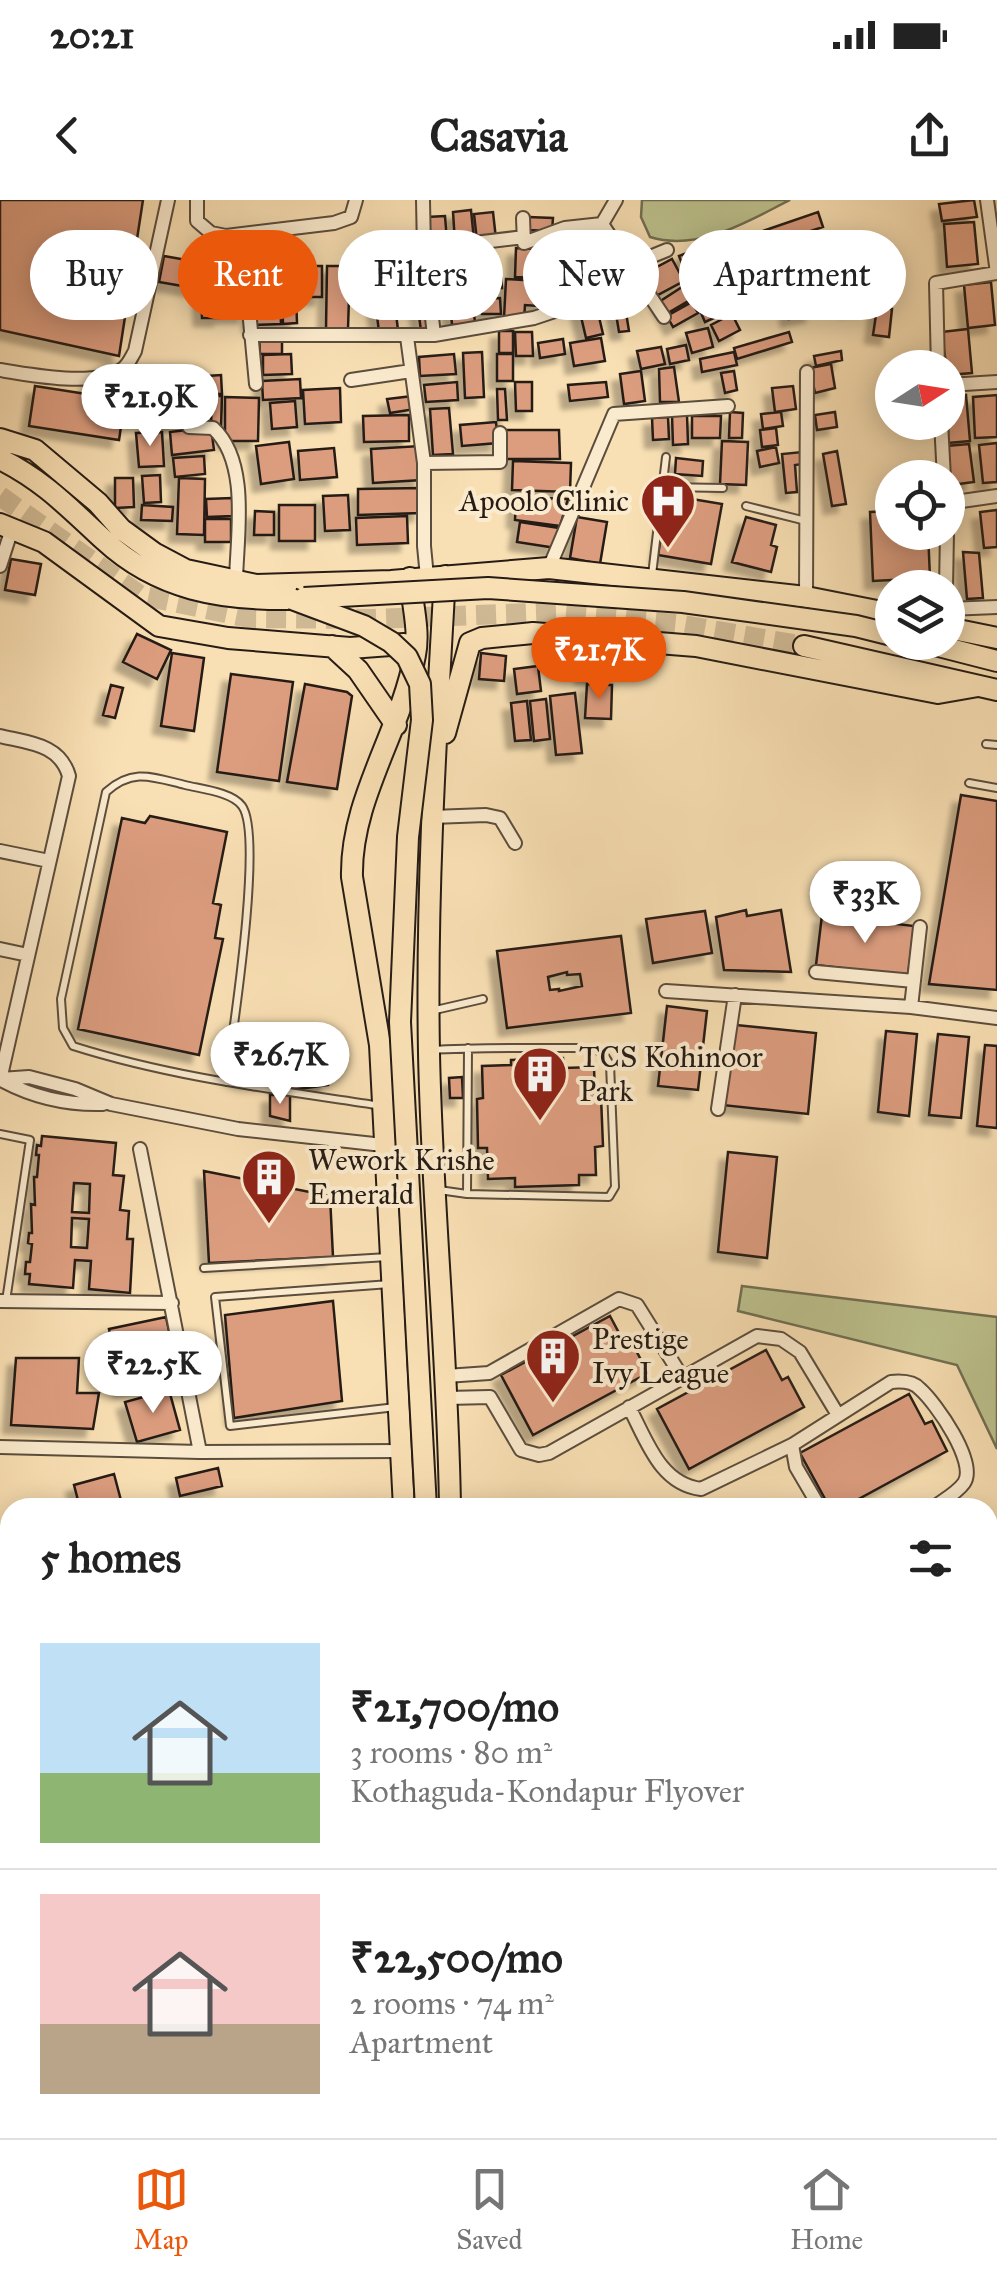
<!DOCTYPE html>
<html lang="en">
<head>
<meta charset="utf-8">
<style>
	:root { --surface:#fff; --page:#f6f6f6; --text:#222; --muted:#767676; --line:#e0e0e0; --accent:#ea580c }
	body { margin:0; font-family:"IM FELL Great Primer",serif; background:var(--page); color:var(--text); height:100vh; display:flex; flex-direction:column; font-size:38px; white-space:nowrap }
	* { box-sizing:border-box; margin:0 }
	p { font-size:32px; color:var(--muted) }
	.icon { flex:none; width:55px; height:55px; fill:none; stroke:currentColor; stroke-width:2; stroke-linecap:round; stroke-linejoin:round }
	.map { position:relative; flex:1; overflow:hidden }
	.details { position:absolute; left:0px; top:1298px; width:998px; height:642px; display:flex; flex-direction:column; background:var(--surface); border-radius:30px 30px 0 0; box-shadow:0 5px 25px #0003 }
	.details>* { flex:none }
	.top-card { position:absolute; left:30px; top:30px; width:938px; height:90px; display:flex; gap:20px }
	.needle { width:65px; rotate:78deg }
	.buttons { position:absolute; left:875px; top:150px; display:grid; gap:20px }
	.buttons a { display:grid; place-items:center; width:90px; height:90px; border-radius:50%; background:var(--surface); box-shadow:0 5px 25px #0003; font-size:50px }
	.price { position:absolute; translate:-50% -85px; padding:0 22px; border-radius:35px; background:#fff; color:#222; font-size:32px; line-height:65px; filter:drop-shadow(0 2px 5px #0008) }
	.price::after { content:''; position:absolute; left:50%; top:60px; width:30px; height:22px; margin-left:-15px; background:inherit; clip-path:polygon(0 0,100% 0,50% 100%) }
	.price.current { background:var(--accent); color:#fff }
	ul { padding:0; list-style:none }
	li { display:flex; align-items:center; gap:30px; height:250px; padding:0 40px }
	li+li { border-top:2px solid var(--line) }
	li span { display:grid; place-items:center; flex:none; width:280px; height:200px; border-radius:0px; color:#555 }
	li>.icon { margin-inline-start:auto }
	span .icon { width:120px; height:120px; fill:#fffc; stroke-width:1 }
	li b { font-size:42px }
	h2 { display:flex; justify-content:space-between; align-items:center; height:120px; padding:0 40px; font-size:42px }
	.chip { padding:0 35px; border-radius:45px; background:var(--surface); box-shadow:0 5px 25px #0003; font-size:35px; line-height:90px }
	.chip.current { background:var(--accent); color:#fff }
	.status { display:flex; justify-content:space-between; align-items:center; height:70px; padding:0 50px; background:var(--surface); direction:ltr }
	.status svg { height:28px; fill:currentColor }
	header { display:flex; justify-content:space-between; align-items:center; height:130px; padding:0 40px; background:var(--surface); font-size:45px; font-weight:700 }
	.tab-bar { display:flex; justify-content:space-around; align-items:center; height:140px; border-top:2px solid var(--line); background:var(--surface); font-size:28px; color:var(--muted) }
	.tab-bar a { display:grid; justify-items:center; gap:5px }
	.tab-bar .current { color:var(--accent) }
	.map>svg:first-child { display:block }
</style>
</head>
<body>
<div class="status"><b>20:21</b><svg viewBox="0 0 49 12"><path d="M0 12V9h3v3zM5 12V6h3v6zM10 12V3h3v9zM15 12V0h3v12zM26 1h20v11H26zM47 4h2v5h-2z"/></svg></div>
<header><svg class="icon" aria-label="back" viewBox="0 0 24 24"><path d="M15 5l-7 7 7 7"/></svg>Casavia<svg class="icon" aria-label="share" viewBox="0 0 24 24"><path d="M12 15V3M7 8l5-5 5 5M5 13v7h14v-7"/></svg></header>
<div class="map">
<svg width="997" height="1938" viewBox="0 0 997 1938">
	<defs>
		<filter id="shadow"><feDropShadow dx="-8" dy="8" stdDeviation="2.5" flood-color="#0004"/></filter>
	</defs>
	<rect width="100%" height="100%" fill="#f9e0b4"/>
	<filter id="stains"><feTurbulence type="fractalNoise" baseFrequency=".002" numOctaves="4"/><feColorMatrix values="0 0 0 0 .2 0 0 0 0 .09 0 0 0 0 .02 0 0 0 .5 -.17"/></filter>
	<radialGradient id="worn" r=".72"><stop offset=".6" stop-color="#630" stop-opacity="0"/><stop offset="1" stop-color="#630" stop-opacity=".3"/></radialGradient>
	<path fill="#bdc28e" stroke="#726f52" stroke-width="2.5" d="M642,0H790C748,21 699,52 650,37L641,17Z
		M742,1086L997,1117V1249L957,1165L738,1111Z"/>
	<path fill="#dc9d7f" stroke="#261c15" stroke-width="2.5" fill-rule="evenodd" filter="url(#shadow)" d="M0,0H143L119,156L0,130Z
		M974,0L977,17L942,21L939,4Z
		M471,10L474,40L455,42L453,12Z
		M493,12L496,39L477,41L474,14Z
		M818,12L823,27L765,46L760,32Z
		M445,16L447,41L429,42L427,17Z
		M528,17L553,18L552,31L528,30Z
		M974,22L978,64L947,67L944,24Z
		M826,33L830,47L769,64L765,50Z
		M705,46L719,83L693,92L679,56Z
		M609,47L613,67L579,72L575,53Z
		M516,48L559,50L558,79L515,77Z
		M754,52L758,65L728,75L724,61Z
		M832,55L836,70L775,85L771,71Z
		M164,56L198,62L194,88L159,82Z
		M672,59L684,81L654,97L642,75Z
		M893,64L896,81L849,89L846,73Z
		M203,65H215L216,91H204Z
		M279,65L281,124L251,125L249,67Z
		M295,66L297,123L283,124L281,67Z
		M301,66H322V97H301Z
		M327,66H350L348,129L326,128Z
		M455,66L458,86L431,91L427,71Z
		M501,71L502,88L466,90L465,73Z
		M747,71L757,98L743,103L733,77Z
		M837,74L840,88L780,101L777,87Z
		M602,76L606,99L577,105L573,82Z
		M422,77L429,129L421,131L414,79Z
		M506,79L555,82L553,107L525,105L524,119L504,118Z
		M392,81L398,130L379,132L373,84Z
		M991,82L995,125L968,128L964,85Z
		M682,87L690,100L666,114L659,102Z
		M884,87L887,101L848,109L845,95Z
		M220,94L221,118H202L201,95Z
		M223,94L245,95L246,115H223Z
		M623,94L629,131L619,132L613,96Z
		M706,94L716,117L705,122L695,99Z
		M473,98L475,124L452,125L450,99Z
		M500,98L501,114H482L481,99Z
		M811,99L813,114L789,119L787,104Z
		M692,102L698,113L673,127L667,116Z
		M596,104L603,134L586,138L579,108Z
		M877,108L892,109L889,137L873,135Z
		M732,114L740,130L719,141L711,125Z
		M708,128L713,147L692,153L686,133Z
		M968,129L972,173L948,175L941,132Z
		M499,131H513V153H499Z
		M515,132H532L533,156H516Z
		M789,132L792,142L737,159L734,148Z
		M259,136H282V154H260Z
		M601,138L605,161L574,166L570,143Z
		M563,139L565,154L540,158L538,143Z
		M686,145L689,160L670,164L667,149Z
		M661,147L665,164L641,169L637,151Z
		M841,151L842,160L816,166L814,156Z
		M482,152L484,197L465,198L463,153Z
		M734,152L737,165L702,172L700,159Z
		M291,154L292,174L263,175V155Z
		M454,154L456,174L420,176L419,157Z
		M497,154H513V181H497Z
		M831,164L835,188L815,193L810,168Z
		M674,167L679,202H660L659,169Z
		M641,171L645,201L624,204L620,174Z
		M734,171L737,190L725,193L721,173Z
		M221,175L222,194H208L207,176Z
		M170,177L171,196L143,197L142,179Z
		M300,179L301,198L263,200L262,181Z
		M457,182L458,200L426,202L424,185Z
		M515,182H532V211H516Z
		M606,182L608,197L570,201L568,185Z
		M35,186L125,200L119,240L29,226Z
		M793,186L796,209L775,212L772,188Z
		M340,188L341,222L305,224L303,190Z
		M497,189H505L507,220H498Z
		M200,193L202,221L183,223L180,195Z
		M966,195L970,241L948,243V197Z
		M997,195V237L975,238L973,197Z
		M212,196H222L221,226H211Z
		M413,196L415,209L390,213L387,199Z
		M176,197L179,223L155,225L153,199Z
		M225,197L259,198L258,241H225Z
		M295,201L297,227L272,229L270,203Z
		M449,208L453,254L433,255L430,209Z
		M730,212L743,213L742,238H729Z
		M781,212L783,226L763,229L761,214Z
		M835,212L837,227L817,230L815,215Z
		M409,215V241L364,242L363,216Z
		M672,215H687L688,244L673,245Z
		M692,216H721L720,238H692Z
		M668,217L669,239L653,240L652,218Z
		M496,222L498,243L462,246L460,225Z
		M211,227L214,250L172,255L170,232Z
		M776,228L778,245L762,247L760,230Z
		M503,230H559L560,259H503Z
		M162,232L164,266L139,267L136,233Z
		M722,241L748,242L746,285L720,284Z
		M289,242L294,279L261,284L256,246Z
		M997,243V282L983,283L979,245Z
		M969,244L974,282L951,285L946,246Z
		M420,246L422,280L373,283L371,249Z
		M776,247L779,263L760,267L757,251Z
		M334,248L337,277L300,280L298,251Z
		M837,251L846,304L832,306L823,254Z
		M802,252L803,264L795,265L797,292L786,293L782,254Z
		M204,256L205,274L175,277L173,258Z
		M676,258L703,261L702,276L675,274Z
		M513,261L571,263L570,292L512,290Z
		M160,275L161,302L144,303L142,276Z
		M115,278H133L134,307L115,308Z
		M179,278L205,279L204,335L177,334Z
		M421,288V313L358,315V289Z
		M348,295L350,330L325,331L323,296Z
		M668,295L722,304L711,364L658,355Z
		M516,297L568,299L560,326L515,320Z
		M232,298L233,316L207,317L206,299Z
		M142,305L173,307L172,321L141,320Z
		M279,305H315V341H279Z
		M997,310V347L984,348L980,312Z
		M255,311L274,312V335H254Z
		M892,311V332H928L930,378L873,381L870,312Z
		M407,316L408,343L357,345L356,318Z
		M577,317L607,322L600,364L570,358Z
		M746,317L776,325L771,345L777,347L771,372L732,362Z
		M205,319H231V342H205Z
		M520,322L559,328L556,348L517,342Z
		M963,352L979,353L983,398L967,399Z
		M11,359L41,364L35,395L5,390Z
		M137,434L171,450L157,479L123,462Z
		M172,453L204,458L194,531L161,526Z
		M481,453L506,456L504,481L479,479Z
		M585,454L610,455L608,478L583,476Z
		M538,466L541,491L517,494L514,469Z
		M231,474L293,482L279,581L217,572Z
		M305,484L347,492L352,496L337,589L287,582Z
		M587,484L612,485L611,519L585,518Z
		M111,485L123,488L115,518L103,515Z
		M575,493L582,553L556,555L550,496Z
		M546,499L550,539L534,541L530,501Z
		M527,501L531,540L515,541L511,503Z
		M961,595L997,601V790L929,784Z
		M150,616L227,632L213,703L221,705L215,738L223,739L199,855L78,829L122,618L145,623Z
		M746,710L747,716L781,710L791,772L724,770L716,717Z
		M705,711L712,753L653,763L646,719Z
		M822,715L914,726L908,776L816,765Z
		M621,736L631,813L507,828L497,751ZM567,772V775L580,774L582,786L559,791V789L550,790L548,777Z
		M667,806L707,811L698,890L658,886Z
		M736,825L816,833L808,914L722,905Z
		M886,831L917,834L909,916L878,912Z
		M938,834L969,837L961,918L929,915Z
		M985,845L997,846V928L977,926Z
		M563,858L564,868L594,867L595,897H601L603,946L595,947L596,975H579V985L515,987V978L488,979L487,948H478L477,899L483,898L482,866L511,865V860Z
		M325,866L328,885L291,890L289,871Z
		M462,877L463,898H450L449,878Z
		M270,895H290V921L270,916Z
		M42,936L116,943L113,975L124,976L120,1010L129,1011L127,1039H133L130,1093L89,1089L91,1061L75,1060L73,1088L29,1084L30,1074H25L26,1062H30L32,1044L28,1043L29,1033H32L31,1004L35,1005L34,977H37L39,955H36L37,945L41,946ZM74,983L90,984L89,1013L72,1012ZM72,1018L89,1019L87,1048L71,1047Z
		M728,952L777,957L767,1058L718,1052Z
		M204,971L330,996L333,1057L209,1063Z
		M333,1101L342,1201L234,1218L225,1115Z
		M610,1116L626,1146L632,1143L648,1173L533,1235L501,1175Z
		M166,1117L179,1177L122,1189L109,1129Z
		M766,1150L782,1180L788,1177L804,1207L689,1269L657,1209Z
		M16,1158H79L77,1193H99L93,1229L11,1225Z
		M169,1190L180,1230L137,1242L125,1202Z
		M909,1194L925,1224L932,1221L947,1251L842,1308H830L800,1253Z
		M218,1268L222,1286L180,1296L176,1278Z
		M114,1274L123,1308H80L74,1285Z
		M988,1455L997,1457V1553L988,1551Z
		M0,1555L10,1556V1767L0,1766Z
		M988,1592L997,1594V1624L988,1622Z
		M988,1765L997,1767L988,1824Z
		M996,1889L997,1938H985L988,1930Z
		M704,1930H738L736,1938H702Z
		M933,1930H973L971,1938H931Z"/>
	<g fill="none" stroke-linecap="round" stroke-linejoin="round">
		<path stroke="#cfb994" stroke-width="20" stroke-dasharray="20 10" stroke-linecap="butt" d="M0,296L140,395L249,418L372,419L557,412L677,424L804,446"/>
		<g stroke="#5b4d3d" stroke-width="10">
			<path id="lane" d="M663,287L723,288
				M746,306L806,321
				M652,375L666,257
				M986,544L997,545
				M969,583L997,588
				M431,811L483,799
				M430,850C484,847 538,848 592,848L603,853L610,864L615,987L609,997L467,994L468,848
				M226,882C232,837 264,636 242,606C232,592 201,589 185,585C152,577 133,568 106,592L61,799L63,828L73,846C174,878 278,890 382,906
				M0,934L30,940L6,1101
				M439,990L467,994
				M204,1068L388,1057
				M390,1084L215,1097L230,1226L396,1207
				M557,1930L590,1938
				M476,1938L477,1930"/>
		</g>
		<g stroke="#5b4d3d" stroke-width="16">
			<path id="street" d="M197,0V21L211,33L226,36L334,23L351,17L356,0
				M423,0L424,49L434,135
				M523,18L524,43L565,28L602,24
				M602,24L664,117
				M602,24L616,0
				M424,49L524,37
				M628,66L667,50
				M245,67L256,184
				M250,135H434L534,118L555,111L558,106L565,28
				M407,137L424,263V346L427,377
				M938,168L936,83L997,73L987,0
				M0,170C30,175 95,187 121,170C128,166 131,158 135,151L168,0
				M351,180L411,171
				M948,185L997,182
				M941,222L944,278
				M189,227L213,228C250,262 237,335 236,380
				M424,263L500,262V233
				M948,303L997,296
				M0,366L9,338
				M549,368L614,214L728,206
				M946,388L947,332
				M806,397L807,172
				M948,409L997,407
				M0,536C29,543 60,544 69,576L0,880
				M432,617L486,615L500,618L515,643
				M0,651L49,661
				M0,749L28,755
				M816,772L914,781
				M666,791L911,807L997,818
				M911,807L920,727
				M0,879L29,877L75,889L111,904L238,929L383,945
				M3,881C35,898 66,905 103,904
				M718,909L735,795
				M140,949L200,1252
				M0,1101L172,1103
				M446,1176L489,1173L619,1099L637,1105L682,1177
				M447,1198L490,1197L521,1250L539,1255L549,1253L757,1136L781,1139L800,1152L838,1215
				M629,1207C647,1241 660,1284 701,1289L792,1245L891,1182C901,1181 913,1181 920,1189C936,1203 978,1263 964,1283C957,1293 942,1301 933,1308
				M792,1245L796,1267L820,1308
				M0,1247L200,1252L400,1251
				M0,1545L10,1546
				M988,1578L997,1580
				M988,1733L997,1698
				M988,1746L997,1748
				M0,1774L10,1775
				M988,1873L997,1875
				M44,1938L45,1930
				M744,1938L745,1930"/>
		</g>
		<g stroke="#261c15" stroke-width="21">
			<path id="secondary" d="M0,1524L10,1526"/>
		</g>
		<g stroke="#261c15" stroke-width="24">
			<path id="primary" d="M0,239L35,250L98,303L121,329L154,353L186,370L256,385L391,381L549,368L806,397L892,414
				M0,259C44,281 68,307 104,340C158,390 221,400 292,399
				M0,324L44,342L159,426L228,438L350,448L404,444
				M445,376C436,534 426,694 429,853C432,1005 448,1156 450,1308
				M948,428L997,438
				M923,442L997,461
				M332,446L358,470L396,525
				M804,446L997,490
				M445,533L470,443L482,438L533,433L696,446L938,493L978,486
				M404,1308L380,845L352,677C350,599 401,532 415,455C420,431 412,403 410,378
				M391,1938V1930
				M418,1938L419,1930"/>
		</g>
		<use href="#lane" stroke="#fbebce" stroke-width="6"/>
		<use href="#street" stroke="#fbebce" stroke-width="12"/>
		<use href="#secondary" stroke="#fbebce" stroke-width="18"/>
		<use href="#primary" stroke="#f9e0b4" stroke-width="20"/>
		<g stroke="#261c15" stroke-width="24" stroke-linecap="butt">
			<path id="primary-bridge" d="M304,398L488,388L683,402L856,426L892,435
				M292,399L364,426L391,442L407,457L420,484L422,520L408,637L400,822L426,1308"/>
		</g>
		<use href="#primary-bridge" stroke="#f9e0b4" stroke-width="20"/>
	</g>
	<defs>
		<g id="hospital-pin" transform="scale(2.875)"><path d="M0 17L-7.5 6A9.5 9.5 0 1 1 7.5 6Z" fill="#8f2418" stroke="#fbebce"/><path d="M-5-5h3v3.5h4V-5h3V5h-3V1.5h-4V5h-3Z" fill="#fff"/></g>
		<g id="building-pin" transform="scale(2.875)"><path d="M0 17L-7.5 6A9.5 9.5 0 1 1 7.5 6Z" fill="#8f2418" stroke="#fbebce"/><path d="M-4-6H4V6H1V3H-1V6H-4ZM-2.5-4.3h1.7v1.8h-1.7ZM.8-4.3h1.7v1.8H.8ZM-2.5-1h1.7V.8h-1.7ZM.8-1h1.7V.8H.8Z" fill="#fff"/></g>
	</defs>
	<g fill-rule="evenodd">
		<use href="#hospital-pin" x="668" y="301"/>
		<use href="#building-pin" x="540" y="874"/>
		<use href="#building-pin" x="269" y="977"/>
		<use href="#building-pin" x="553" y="1156"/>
	</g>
	<g text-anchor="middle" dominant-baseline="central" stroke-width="8" stroke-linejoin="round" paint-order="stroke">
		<g font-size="30" fill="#261c15" stroke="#fbebce" text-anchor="start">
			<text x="629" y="301" text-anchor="end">Apoolo Clinic</text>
			<text x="579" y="857">TCS Kohinoor<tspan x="579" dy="34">Park</tspan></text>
			<text x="308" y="960">Wework Krishe<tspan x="308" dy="34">Emerald</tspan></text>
			<text x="592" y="1139">Prestige<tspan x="592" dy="34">Ivy League</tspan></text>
		</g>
	</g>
	<rect width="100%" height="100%" filter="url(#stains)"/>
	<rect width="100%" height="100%" fill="url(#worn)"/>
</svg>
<div class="buttons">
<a><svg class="needle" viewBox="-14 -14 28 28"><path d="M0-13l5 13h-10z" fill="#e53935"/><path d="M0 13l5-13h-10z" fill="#767676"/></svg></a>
<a><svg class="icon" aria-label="locate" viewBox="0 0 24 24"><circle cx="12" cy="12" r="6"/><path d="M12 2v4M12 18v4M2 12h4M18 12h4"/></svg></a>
<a><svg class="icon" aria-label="layers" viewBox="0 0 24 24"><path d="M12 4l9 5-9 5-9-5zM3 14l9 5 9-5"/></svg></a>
</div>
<b class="price" style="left:150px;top:249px">₹21.9K</b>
<b class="price current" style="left:599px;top:502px">₹21.7K</b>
<b class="price" style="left:865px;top:746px">₹33K</b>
<b class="price" style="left:280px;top:907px">₹26.7K</b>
<b class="price" style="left:153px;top:1216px">₹22.5K</b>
<div class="top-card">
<a class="chip">Buy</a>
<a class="chip current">Rent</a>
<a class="chip">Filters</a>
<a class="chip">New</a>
<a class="chip">Apartment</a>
</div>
<section class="details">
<h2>5 homes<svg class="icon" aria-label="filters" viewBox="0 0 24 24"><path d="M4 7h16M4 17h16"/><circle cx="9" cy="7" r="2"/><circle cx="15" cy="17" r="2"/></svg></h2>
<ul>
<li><span style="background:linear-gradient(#bfe0f5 65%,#8fb573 0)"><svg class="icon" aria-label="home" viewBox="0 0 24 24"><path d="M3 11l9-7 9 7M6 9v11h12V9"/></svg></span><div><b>₹21,700/mo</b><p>3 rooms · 80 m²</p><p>Kothaguda-Kondapur Flyover</p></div></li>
<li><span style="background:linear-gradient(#f6c9c9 65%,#b9a48a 0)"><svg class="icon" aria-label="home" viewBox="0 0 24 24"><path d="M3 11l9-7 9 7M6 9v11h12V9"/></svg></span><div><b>₹22,500/mo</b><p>2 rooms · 74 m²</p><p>Apartment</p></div></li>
</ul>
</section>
</div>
<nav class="tab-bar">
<a class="current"><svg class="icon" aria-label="map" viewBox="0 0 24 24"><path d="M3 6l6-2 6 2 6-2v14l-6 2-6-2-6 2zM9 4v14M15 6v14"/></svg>Map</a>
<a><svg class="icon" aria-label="saved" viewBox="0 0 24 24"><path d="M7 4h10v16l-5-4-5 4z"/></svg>Saved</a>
<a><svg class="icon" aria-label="home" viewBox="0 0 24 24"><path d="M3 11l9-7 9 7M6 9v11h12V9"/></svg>Home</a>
</nav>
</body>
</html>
